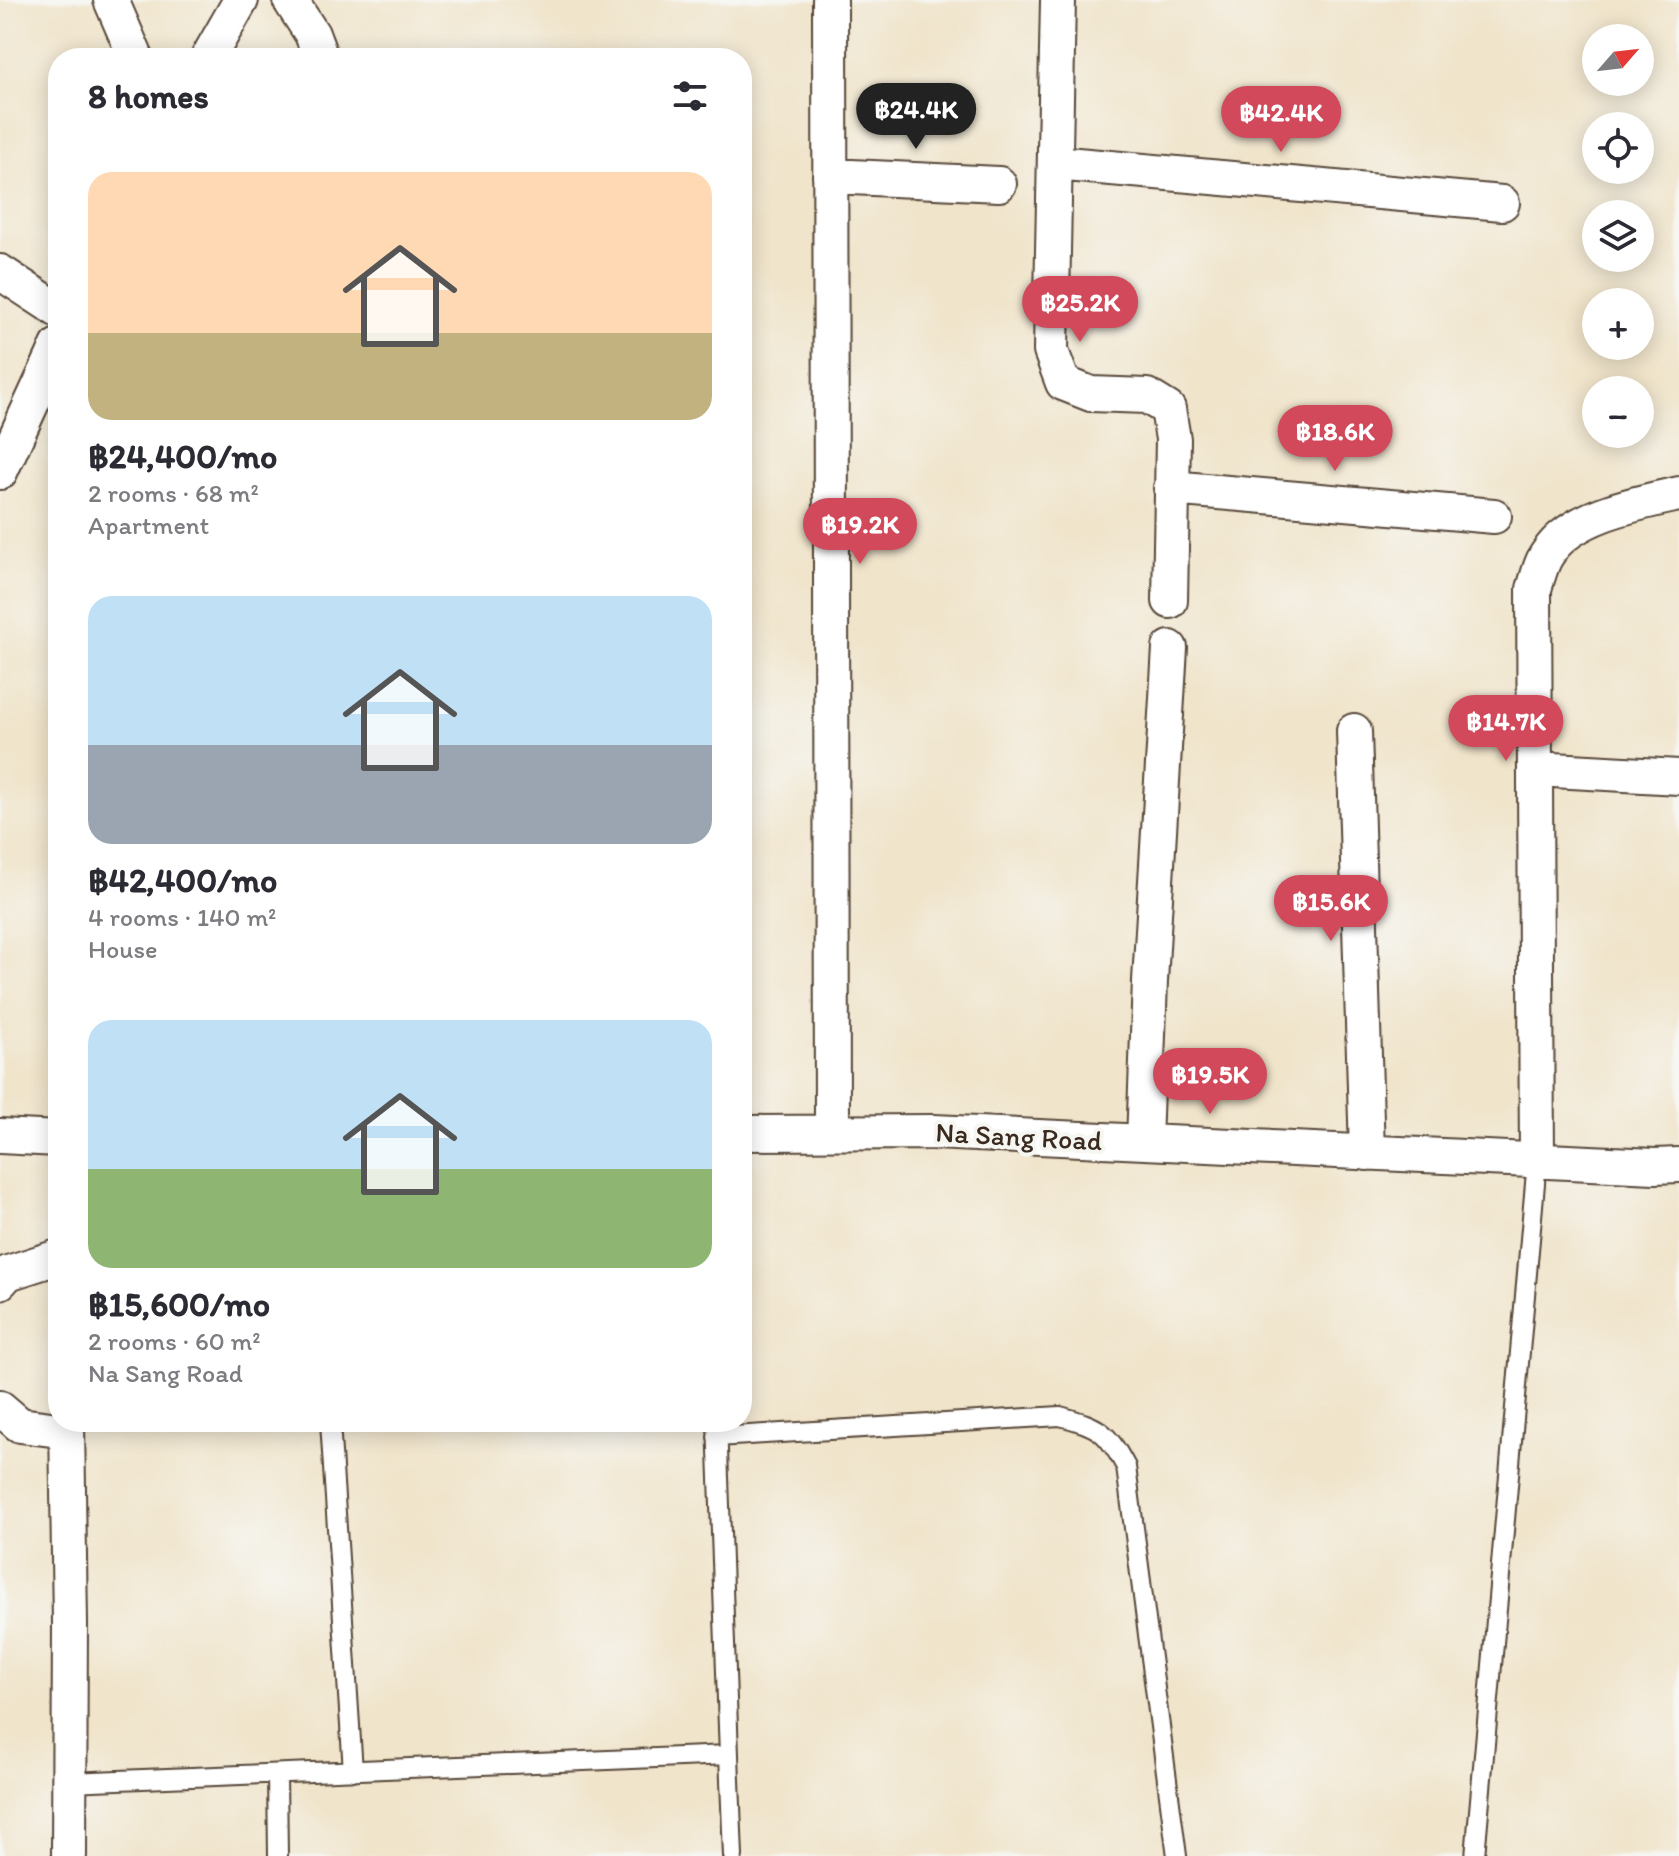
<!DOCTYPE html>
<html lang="en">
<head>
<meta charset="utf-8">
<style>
	:root { --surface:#fff; --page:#f2f2f3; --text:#2b2b33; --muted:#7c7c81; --accent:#d1495b }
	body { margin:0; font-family:Itim,sans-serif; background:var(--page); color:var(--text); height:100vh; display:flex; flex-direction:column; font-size:30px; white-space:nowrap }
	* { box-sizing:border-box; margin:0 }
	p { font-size:26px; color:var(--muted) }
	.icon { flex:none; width:44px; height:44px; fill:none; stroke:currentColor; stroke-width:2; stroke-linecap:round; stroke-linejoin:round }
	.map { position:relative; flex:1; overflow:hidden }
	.side { position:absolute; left:48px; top:48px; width:704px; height:1384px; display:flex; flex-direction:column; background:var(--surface); border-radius:32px; box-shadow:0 4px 20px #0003 }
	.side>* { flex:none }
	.needle { width:52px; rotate:62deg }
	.tools { position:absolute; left:1582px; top:24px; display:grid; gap:16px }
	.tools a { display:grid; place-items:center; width:72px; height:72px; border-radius:50%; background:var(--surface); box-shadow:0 4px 20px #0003; font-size:40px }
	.price { position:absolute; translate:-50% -68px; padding:0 18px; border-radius:28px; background:var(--accent); color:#fff; font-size:26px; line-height:52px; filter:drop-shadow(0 2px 4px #0008) }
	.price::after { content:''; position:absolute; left:50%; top:48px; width:24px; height:18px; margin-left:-12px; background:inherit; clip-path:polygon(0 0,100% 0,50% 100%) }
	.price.current { background:#222; color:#fff }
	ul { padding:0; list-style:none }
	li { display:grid; align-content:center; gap:16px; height:424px; padding:0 40px }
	li span { display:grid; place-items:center; height:248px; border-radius:24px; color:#555 }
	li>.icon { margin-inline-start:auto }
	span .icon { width:144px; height:144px; fill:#fffc; stroke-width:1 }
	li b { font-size:34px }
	h2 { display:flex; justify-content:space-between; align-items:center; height:96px; padding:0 40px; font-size:34px }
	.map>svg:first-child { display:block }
</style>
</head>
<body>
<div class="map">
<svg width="1679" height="1856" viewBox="0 0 1679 1856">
	<rect width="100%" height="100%" fill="#f6f6f2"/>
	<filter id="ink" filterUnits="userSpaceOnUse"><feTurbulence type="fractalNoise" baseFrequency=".0125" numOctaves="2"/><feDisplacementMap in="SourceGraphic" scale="16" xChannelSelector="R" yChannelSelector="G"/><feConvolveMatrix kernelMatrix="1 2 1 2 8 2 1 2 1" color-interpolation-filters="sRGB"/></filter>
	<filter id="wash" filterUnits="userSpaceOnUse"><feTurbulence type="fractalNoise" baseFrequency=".006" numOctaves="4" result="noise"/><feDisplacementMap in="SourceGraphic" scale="32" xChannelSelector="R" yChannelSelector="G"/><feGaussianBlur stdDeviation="1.8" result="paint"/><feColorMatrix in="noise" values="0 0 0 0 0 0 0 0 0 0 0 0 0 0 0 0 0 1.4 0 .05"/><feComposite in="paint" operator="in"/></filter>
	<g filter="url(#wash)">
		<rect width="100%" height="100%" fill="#f0e4ca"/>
	</g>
	<g filter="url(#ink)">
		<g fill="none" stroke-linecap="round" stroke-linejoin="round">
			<g stroke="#564638" stroke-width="22">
				<path id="service" d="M330,1422L353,1771
					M717,1422L729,1755
					M717,1437L1060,1416C1100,1427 1106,1430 1126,1467L1177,1856
					M277,1774L278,1856
					M69,1782L729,1755L733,1856
					M1475,1856L1537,1161"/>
			</g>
			<g stroke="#564638" stroke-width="38">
				<path id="minor" d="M111,0L136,58
					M290,0L312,34L321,58
					M830,0L832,1132
					M1058,0L1051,351L1063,383L1091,394L1147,396L1168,409L1173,439L1170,601
					M208,58L241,0
					M1055,163L1502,203
					M830,176L999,184
					M0,272L58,310
					M0,472L58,346
					M1171,488L1494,516
					M1354,731L1367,1153
					M1535,769L1679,777
					M742,1133L934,1132L1655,1166L1679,1165
					M0,1136L58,1139
					M1144,1142L1150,981L1170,648
					M1537,1161L1534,589C1538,577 1541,562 1548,553C1572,515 1638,503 1679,494
					M0,1282L8,1273L58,1257
					M0,1408L20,1425L67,1431
					M67,1422L70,1623L69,1856"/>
			</g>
			<use href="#service" stroke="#fff" stroke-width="18"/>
			<use href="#minor" stroke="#fff" stroke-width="34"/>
		</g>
	</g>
	<g text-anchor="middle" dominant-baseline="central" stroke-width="8" stroke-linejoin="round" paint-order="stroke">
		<g font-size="28" fill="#3b2a1e" stroke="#f6f6f2">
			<text transform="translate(1019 1136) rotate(3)">Na Sang Road</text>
		</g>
	</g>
</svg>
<div class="tools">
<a><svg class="needle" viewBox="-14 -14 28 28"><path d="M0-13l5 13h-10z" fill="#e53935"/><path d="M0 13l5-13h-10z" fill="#7c7c81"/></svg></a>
<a><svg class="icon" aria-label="locate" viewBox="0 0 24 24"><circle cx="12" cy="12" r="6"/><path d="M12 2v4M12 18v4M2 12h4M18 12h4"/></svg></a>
<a><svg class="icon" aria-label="layers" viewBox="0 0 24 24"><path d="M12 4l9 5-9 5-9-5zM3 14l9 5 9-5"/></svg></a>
<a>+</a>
<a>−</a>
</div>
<b class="price current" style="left:916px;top:151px">฿24.4K</b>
<b class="price" style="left:1281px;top:154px">฿42.4K</b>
<b class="price" style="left:1080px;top:344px">฿25.2K</b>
<b class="price" style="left:1335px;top:473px">฿18.6K</b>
<b class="price" style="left:860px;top:566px">฿19.2K</b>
<b class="price" style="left:1506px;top:763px">฿14.7K</b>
<b class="price" style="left:1331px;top:943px">฿15.6K</b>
<b class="price" style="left:1210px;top:1116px">฿19.5K</b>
<section class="side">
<h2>8 homes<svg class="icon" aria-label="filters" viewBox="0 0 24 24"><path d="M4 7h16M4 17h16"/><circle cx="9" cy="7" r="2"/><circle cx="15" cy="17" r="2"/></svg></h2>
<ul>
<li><span style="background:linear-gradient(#ffd9b3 65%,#c2b280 0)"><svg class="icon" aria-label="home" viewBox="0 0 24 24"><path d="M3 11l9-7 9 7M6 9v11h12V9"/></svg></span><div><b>฿24,400/mo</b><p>2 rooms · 68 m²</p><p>Apartment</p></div></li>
<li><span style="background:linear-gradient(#bfe0f5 60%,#9aa5b1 0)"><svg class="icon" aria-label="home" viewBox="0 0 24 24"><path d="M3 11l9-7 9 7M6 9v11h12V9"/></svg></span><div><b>฿42,400/mo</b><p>4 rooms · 140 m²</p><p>House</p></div></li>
<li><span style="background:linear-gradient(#bfe0f5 60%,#8fb573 0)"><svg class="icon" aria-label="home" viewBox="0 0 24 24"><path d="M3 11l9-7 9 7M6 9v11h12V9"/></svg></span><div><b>฿15,600/mo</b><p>2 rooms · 60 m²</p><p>Na Sang Road</p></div></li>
</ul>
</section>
</div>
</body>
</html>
